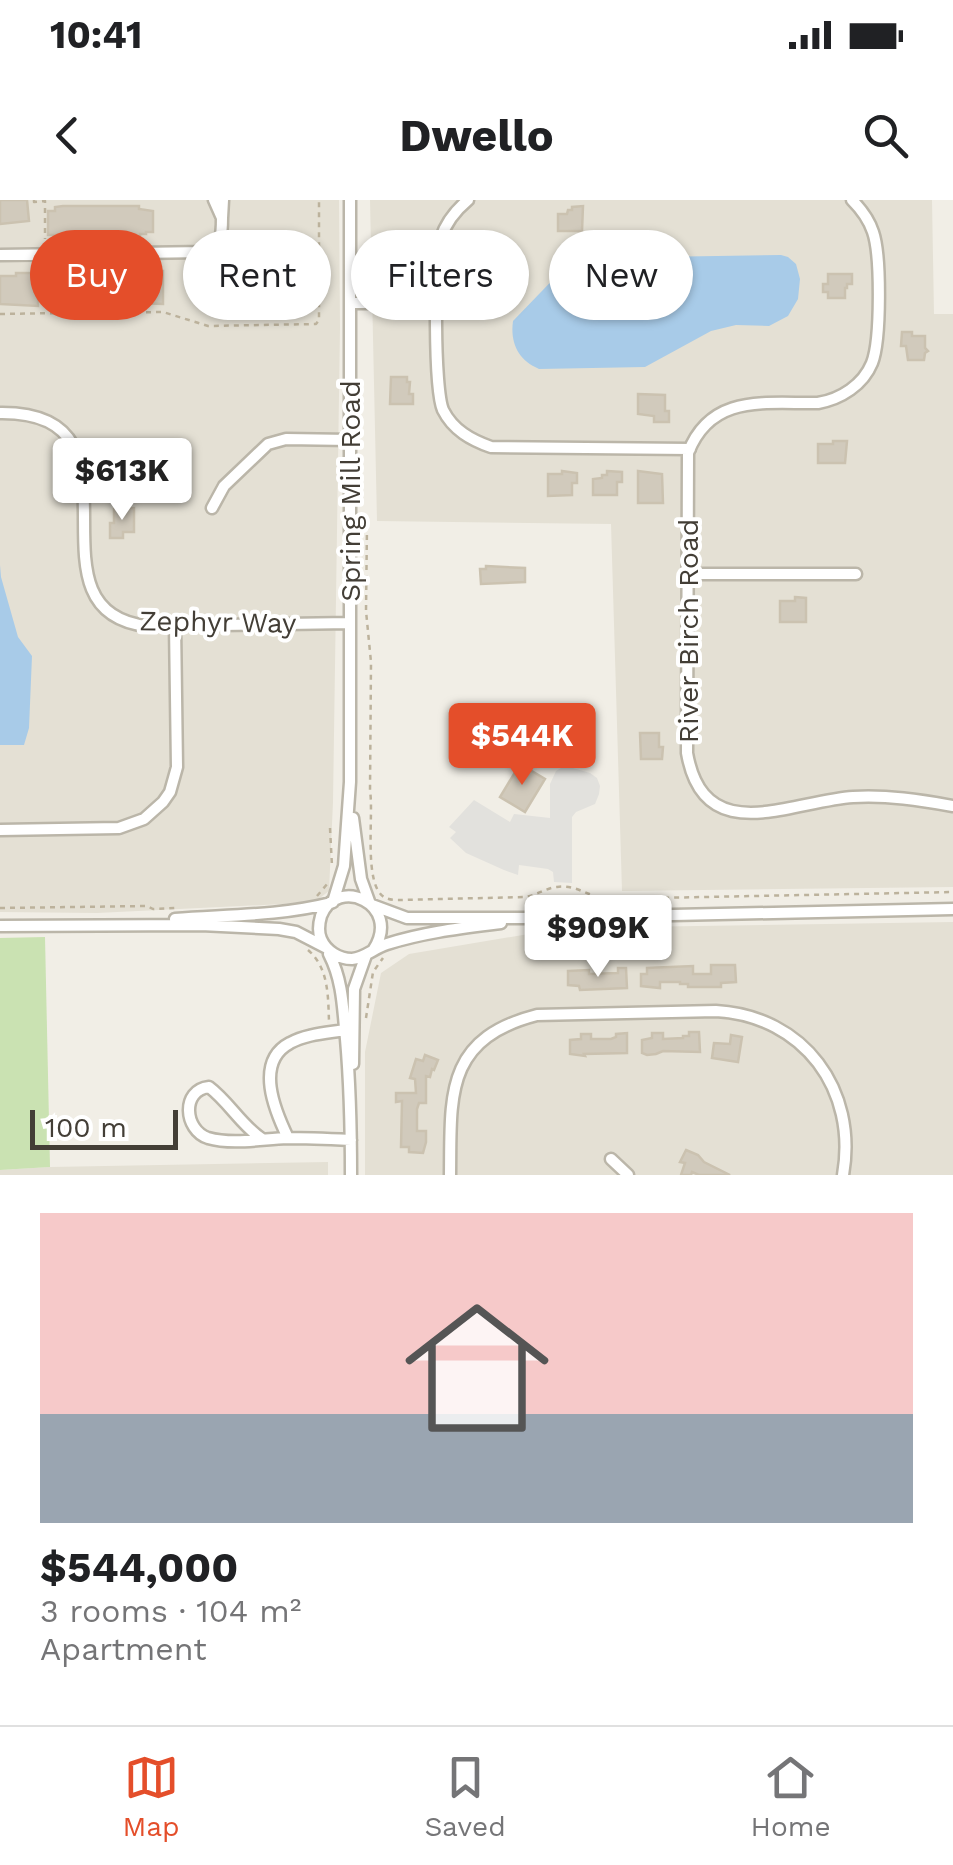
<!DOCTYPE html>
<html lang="en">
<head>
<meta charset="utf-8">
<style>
	:root { --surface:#fff; --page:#f6f6f6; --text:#202124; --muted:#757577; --line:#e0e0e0; --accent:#e44e2a }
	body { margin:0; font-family:"Work Sans",sans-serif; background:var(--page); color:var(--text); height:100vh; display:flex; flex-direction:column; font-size:38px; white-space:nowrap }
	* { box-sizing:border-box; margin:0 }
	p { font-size:32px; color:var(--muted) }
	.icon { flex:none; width:55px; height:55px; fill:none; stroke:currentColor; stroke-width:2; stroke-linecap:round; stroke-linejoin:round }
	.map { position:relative; height:975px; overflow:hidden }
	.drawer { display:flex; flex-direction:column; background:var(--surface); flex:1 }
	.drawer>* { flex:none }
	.guide { position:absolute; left:30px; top:30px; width:895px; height:90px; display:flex; gap:20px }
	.scale { position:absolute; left:30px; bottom:25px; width:148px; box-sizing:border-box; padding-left:10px; border:5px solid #433e36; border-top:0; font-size:28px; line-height:35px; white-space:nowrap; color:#433e36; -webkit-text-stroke:8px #fff; paint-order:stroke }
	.price { position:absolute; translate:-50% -85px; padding:0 22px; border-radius:10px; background:#fff; color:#222; font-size:32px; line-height:65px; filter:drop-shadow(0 2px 5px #0008) }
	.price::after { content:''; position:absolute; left:50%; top:60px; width:30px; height:22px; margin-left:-15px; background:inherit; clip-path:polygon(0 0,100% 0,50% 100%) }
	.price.on { background:var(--accent); color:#fff }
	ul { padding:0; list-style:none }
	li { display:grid; align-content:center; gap:20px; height:530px; padding:0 40px }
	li+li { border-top:2px solid var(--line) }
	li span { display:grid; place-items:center; height:310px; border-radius:0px; color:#555 }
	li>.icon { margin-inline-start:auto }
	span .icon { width:180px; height:180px; fill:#fffc; stroke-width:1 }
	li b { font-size:42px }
	.pill { padding:0 35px; border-radius:45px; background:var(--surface); box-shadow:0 2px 8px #0004; font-size:35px; line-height:90px }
	.pill.on { background:var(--accent); color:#fff }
	.status { display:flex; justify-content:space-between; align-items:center; height:70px; padding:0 50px; background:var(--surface); direction:ltr }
	.status svg { height:28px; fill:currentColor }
	header { display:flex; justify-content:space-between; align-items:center; height:130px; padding:0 40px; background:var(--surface); font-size:45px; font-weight:700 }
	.dock { display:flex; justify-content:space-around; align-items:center; height:140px; border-top:2px solid var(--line); background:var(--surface); font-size:28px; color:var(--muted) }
	.dock a { display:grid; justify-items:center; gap:5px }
	.dock .on { color:var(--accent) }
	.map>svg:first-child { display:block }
</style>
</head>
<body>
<div class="status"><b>10:41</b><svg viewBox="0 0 49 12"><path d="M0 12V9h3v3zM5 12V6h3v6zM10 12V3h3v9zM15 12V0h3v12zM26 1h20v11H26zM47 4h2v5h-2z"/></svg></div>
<header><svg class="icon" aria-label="back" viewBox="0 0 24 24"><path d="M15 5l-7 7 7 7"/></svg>Dwello<svg class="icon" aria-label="search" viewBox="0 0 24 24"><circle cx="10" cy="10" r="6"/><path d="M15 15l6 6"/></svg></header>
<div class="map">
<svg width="953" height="975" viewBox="0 0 953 975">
	<rect width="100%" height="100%" fill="#f1eee6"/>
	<path fill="#e4e0d4" d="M0,0H339L340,128L333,602L329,691L317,700L283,704L97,713L0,712Z
		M370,0H932L934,114H953V687L622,691L611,324L377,321Z
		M953,722V975H365V852L381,773L409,754L564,728Z
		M328,962V975H0V970L50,967Z"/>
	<path fill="#cae2b2" d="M45,737L50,967L0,970V738Z"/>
	<path fill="#e2e1dd" d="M571,562L573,568L590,573L597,578L600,586L599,594L595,604L576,612L572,617V683L554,682L553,672L548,669L519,665L518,675L504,670L466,653L450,638L456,632L449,627L474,600L510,622L514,614L550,618V584L556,571Z"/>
	<path fill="#a8cbe8" d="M781,55L788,57L796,64L800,79L798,99L788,116L769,126L736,125L711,131L645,167L539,169C518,160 510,143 513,121L568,64L581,59L591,58Z
		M0,365L1,377L18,437L32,456L29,528L24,545H0Z"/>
	<path fill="#d1cabc" stroke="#cbc2b0" stroke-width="2.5" d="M0,0H27L29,21L0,24Z
		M63,6H139V9L153,11V32H146V34H140V36L130,37L55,38V35H48V11H55V7Z
		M583,6L582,31H558V14H567L568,10H572V7Z
		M163,71V104L109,102V104L87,105V72L141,75V72Z
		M16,73H38V106L0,104V76H16Z
		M828,74H852V84H847V88H845V98H828V92H823V84H828Z
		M902,132H912V136H925V148L928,151L925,153L924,160H908L906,146H901Z
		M391,177H407V182H410L409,194H413V204H390Z
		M638,194L665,195V211H669V222H654V216L638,214Z
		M833,241H847L845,263H818V244H833Z
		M562,271L577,273V283H572V295L548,296V274H562Z
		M607,271L622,272V282H617V295H593V279L602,278V275H607Z
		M638,271L662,274L663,303H638Z
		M134,308V332H123V338H110V323H114V309Z
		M486,366L525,368V382L481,384L480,369H486Z
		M795,397L806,398V422H780V401H795Z
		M640,533H659V547H663L662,559H641Z
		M520,564L545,579L525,612L500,597Z
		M711,765H735L736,782L721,783V787H688V784H680V782H660V788L641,786V774H647V768L693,766V774H711Z
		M618,768H626L627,788L580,790L579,786L568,785V771L589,770V774L618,773Z
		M689,832H699L700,852L663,851L656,854L647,855L642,853V840L652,838V833H663V839L683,838V836H689Z
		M627,833V853L584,854L585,856L570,854V840L581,839V834H591V839H611L616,837V834Z
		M731,835L742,837L738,862L712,858L714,843L730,844Z
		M425,855L438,860L434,870L432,869L430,877L426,876V903H419L417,909V931H426V942L423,953L409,952V947H401L402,901L396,902V893H416L415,879L410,878L416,859L423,861Z
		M686,950L698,955L704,962L730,975H699L692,972L691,975H681L685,963L680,962Z"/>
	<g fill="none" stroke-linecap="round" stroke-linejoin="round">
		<g stroke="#bbb6a9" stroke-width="15">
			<path id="minor" d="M214,0L222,18L223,0
				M468,0C456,10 446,22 441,38C434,60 434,189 443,210C453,230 471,240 491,247L690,249
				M852,0C861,9 869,20 873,32C881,55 881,140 872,163C863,185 841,199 818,203C766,204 711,193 688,253L687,553C704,650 791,601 853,597C887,595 920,600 953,606
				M70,54V105
				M0,55L205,52C222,47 222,34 222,18
				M350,103H437
				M0,213C160,211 15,411 147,426L349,423
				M212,308L224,286L268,244L286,239L350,240
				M688,374H856
				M353,618L361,679L370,704
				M0,630L119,628L144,619L163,602L170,592L177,567L175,425
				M333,702L344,666L350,582V0
				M372,705L407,718H537L953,709
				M175,719C227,715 279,716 331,703
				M0,726L201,725L279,729L296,732L325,747
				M374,749C402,704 337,675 321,716C319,723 318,732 321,739C326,751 339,759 352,759C365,758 374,748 387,744C425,732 462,728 501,723
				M329,754C343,781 343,809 346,839C350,885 351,929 351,975
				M353,864L354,789L366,755
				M288,938C275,911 254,862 290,843C306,834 327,833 345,830
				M262,939C241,925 229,902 209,887C181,890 184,930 208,938C232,945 262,939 287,938C308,938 330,939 351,940
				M611,959L628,975
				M450,975C451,896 444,839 537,815L716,811C804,816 858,890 843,975"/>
		</g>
		<path stroke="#bcb29c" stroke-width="2.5" stroke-dasharray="5 5" stroke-linecap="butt" d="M34,0V2L45,1V39
			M76,113L163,112L208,126L316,124L319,120V0
			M0,114L63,113
			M367,325L366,411L371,462L370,591C374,614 363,684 384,697C389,700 395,700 400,700L525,697C537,695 546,688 557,687C575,684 588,696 605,699L953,692
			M330,628L332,666
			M317,696L328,683
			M0,708L147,706L153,709L175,708
			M308,750C329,768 328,797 329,821
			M366,818L373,772L383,758"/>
		<use href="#minor" stroke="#fff" stroke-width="10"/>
	</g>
	<g text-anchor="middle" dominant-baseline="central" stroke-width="8" stroke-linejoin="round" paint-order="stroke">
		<g font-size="28" fill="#433e36" stroke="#fff">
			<text transform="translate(350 291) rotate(-90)">Spring Mill Road</text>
			<text transform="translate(218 422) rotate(1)">Zephyr Way</text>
			<text transform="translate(688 431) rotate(-90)">River Birch Road</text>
		</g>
	</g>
</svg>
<div class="scale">100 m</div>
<b class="price" style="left:122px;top:323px">$613K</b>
<b class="price on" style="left:522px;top:588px">$544K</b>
<b class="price" style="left:598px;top:780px">$909K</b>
<div class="guide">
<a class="pill on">Buy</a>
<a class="pill">Rent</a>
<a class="pill">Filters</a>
<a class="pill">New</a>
</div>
</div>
<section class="drawer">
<ul>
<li><span style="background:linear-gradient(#f6c9c9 65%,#9aa5b1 0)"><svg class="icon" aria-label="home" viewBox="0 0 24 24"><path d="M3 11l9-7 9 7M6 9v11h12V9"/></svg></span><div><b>$544,000</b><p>3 rooms · 104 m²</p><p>Apartment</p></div></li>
</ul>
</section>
<nav class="dock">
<a class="on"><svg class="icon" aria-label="map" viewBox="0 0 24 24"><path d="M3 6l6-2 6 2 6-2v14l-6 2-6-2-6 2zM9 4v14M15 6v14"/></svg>Map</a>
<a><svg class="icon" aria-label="saved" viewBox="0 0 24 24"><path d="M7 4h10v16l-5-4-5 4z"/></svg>Saved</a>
<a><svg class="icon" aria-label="home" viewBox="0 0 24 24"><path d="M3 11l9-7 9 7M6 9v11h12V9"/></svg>Home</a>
</nav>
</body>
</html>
